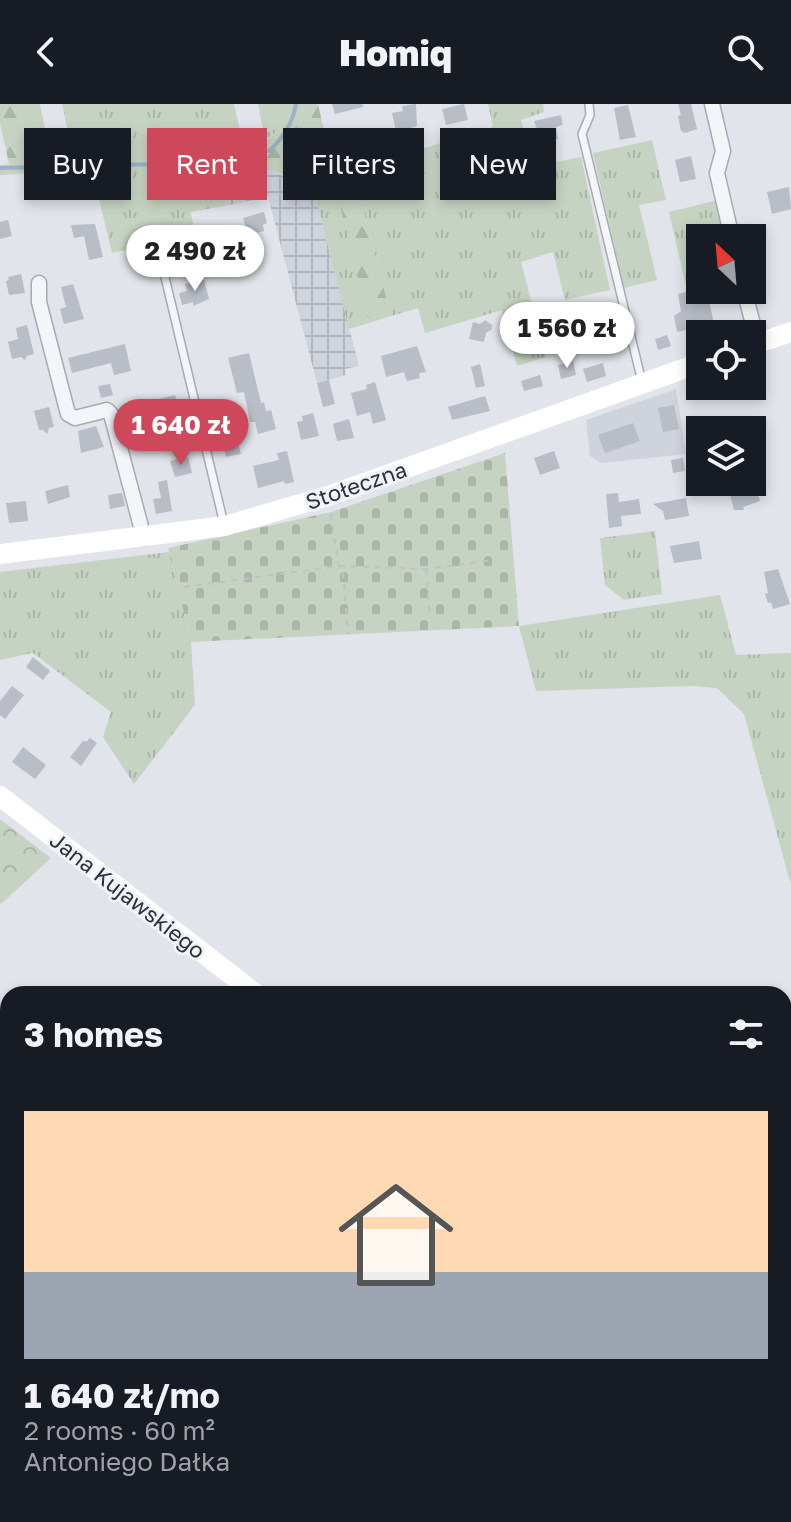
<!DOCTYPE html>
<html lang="en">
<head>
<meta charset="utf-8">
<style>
	:root { --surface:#171b24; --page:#20242c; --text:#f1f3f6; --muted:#9ea1a6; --line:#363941; --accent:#cd485b }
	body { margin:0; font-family:"Golos Text",sans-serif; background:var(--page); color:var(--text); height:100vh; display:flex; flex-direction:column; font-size:30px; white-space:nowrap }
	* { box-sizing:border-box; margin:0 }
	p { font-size:26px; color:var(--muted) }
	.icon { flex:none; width:44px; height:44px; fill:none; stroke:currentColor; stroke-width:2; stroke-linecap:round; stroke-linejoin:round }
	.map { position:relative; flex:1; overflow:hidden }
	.sheet { position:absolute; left:0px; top:882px; width:792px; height:536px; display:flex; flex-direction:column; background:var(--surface); border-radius:24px 24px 0 0; box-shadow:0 4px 12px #0003 }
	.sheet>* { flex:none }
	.top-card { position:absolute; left:24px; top:24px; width:744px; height:72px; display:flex; gap:16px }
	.needle { width:52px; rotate:334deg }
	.tools { position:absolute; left:686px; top:120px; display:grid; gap:16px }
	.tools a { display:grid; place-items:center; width:80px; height:80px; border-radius:0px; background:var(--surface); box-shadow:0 4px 12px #0003; font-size:40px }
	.price { position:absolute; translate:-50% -68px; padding:0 18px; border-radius:28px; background:#fff; color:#222; font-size:26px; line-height:52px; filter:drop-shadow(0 2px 4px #0008) }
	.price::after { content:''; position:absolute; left:50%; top:48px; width:24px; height:18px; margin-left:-12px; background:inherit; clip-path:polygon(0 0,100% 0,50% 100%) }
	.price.active { background:var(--accent); color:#fff }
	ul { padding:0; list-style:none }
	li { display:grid; align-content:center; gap:16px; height:424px; padding:0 24px }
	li+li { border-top:2px solid var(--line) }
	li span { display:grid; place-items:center; height:248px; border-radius:0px; color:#555 }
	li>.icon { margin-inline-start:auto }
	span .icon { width:144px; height:144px; fill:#fffc; stroke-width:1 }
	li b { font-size:34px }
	h2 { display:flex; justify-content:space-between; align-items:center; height:96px; padding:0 24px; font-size:34px }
	.chip { padding:0 28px; border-radius:0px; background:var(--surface); box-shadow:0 4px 12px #0003; font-size:28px; line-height:72px }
	.chip.active { background:var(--accent); color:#fff }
	header { display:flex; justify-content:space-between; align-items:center; height:104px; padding:0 24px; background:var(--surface); font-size:36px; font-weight:800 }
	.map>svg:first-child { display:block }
</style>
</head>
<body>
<header><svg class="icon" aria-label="back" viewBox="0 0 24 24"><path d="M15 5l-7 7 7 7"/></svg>Homiq<svg class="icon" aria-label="search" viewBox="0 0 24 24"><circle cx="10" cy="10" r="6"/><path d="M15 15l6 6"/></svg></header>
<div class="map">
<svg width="791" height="1418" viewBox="0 0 791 1418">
	<defs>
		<pattern id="industrial-grid" width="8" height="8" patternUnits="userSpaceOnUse" patternTransform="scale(2)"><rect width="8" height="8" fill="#cfd3dc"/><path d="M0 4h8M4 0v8" fill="none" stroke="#b2b6be"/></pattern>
		<pattern id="grass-tufts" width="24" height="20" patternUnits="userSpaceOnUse" patternTransform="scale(2)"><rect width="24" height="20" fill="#c6d3c2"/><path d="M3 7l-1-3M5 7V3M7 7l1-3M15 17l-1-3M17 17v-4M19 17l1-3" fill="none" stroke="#aab6a8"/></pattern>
		<pattern id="forest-firs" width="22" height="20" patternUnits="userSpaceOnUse" patternTransform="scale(2)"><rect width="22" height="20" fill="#c6d3c2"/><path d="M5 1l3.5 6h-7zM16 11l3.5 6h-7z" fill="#aab6a8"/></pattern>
		<pattern id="cemetery-stones" width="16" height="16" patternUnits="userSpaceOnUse" patternTransform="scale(2)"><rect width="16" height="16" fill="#c6d3c2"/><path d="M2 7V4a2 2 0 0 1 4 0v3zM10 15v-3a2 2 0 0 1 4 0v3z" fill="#aab6a8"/></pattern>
		<pattern id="park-crowns" width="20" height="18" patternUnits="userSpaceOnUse" patternTransform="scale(2)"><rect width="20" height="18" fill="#c6d3c2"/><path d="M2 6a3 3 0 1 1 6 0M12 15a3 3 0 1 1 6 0" fill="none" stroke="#aab6a8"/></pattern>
	</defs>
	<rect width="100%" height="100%" fill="#e1e4ea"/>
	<path fill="#cfd3dc" d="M676,285L686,350L601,359L590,352L586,316Z"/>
	<path fill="url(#industrial-grid)" d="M263,67H273L285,73H296L298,84L312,79L359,262L345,265L346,271L317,279L268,93L225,102L228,80Z
		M791,1142V1288L784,1283V1151Z"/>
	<path fill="url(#grass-tufts)" d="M18,0H40L52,59L74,57L62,0H234L243,40L203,45L206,61L179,63L200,147L156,158L152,140L112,149L92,65L0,71V61L30,59Z
		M258,0H290L284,23L265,36Z
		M488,0H543L544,8L521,16L533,63L581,53L610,186L565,196L553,148L521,158L546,253L517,262L502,206L425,229L418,204L391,212L353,66L493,23Z
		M652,36L666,96L639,101L657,176L624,184L593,49Z
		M334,73L369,219L349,225L312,79Z
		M718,96L727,134H700V186H723L689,195L669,108Z
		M655,427L662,490L624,496L605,481L600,434Z
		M169,448L191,538L195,601L134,680L103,633L111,608L33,549L0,556V468Z
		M720,491L736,551L791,549V781L744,610L717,584L692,582L536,587L519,522Z
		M784,1002H791V1142L784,1151Z"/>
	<path fill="url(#forest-firs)" d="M0,0H18L30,60H9L0,19Z
		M290,0H318L334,72L353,66L391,212L369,219L333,73L298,84L295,73C285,73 280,68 271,67C257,65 239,73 228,80L225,102L190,108L179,63L206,61L203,45L265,36C282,28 285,18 290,0Z"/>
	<path fill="url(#cemetery-stones)" d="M505,349L519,522L191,538L168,444L331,408Z"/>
	<path fill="url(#park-crowns)" d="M0,715L51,754L0,801Z"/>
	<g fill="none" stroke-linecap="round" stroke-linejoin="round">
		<path stroke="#9db2c9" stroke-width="4" d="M269,47C283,34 293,19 296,0
			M0,64L236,58L256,53"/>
	</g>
	<path fill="#b8bdc6" d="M332,0H362L363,3L335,10Z
		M416,0L417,22L410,24L407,28L403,25L396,27L392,9L403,7L402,2Z
		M464,0L468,16L446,21L442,5Z
		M678,0H691L697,25L685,29L681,27L678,12L681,11Z
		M628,1L636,33L620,36L614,4Z
		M561,11L563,21L556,23L558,35L542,38L534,17Z
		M691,52L696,75L680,78L675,56Z
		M789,83L791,105L772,110L767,88Z
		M264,108L267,119L263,121L264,127L248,131L243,114Z
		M8,116L12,132L0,135V118Z
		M95,120L103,153L89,156L84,132L74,134L71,121Z
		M228,150L232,168L212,173L208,157L214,156L213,153Z
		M21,170L25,189L9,191L6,177L9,176L8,173Z
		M204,176L209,195L193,202V198L182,201L179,189L187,187L185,180Z
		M73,180L84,215L64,220L60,205L66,203L61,183Z
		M686,188L688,197L708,192L714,220L677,228L674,212L681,207L678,190Z
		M485,216L492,221V225L486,229L484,238L469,235L473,218L480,220Z
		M559,216L562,226L541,231L539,221Z
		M27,221L34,250L27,252L25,256L21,253L12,255L8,238L18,235L16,224Z
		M613,224H620L623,239L594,249L589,240V229Z
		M667,231L671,242L658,246L655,235Z
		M125,240L131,267L114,271L111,259L72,269L68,254Z
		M417,242L426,268L419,269L420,274L407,277L404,268L386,273L381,252Z
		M249,249L261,299L264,298L266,307L271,306L276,325L258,330L255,318H250L244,288L237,289L228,254Z
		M573,257L576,271L561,275L558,261Z
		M603,259L606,272L587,278L583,265Z
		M480,260L485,282L476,284L471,263Z
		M540,271L543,282L524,287L521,277Z
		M329,276L335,300L323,303L317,279Z
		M375,278L386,316L373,320L370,308L357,312L351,289L367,285L366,281Z
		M110,280L113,291L101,294L98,282Z
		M175,291L178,301L162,305L170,336L160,338L150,297Z
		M485,292L490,307L452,316L448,303Z
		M674,301L679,325L663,328L658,304Z
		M49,303L54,323L49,324L47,330L43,326H39L34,307Z
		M313,309L319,332L301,336L297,318L303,317L302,312Z
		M349,315L354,334L337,337L333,320Z
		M633,319L640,337L605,349L598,331Z
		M96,322L104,343L81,349L78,327Z
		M235,327L241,350L226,353L221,331Z
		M287,347L294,378L285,380L284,377L258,384L253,362L279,356L277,349Z
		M554,347L560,364L540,371L534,354Z
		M188,353L192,369L175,373L170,357Z
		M683,354L685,367L673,369L671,356Z
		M167,376L172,407L156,410L153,395L161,394L158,378Z
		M729,378H740V382L753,378L760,397L743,403L744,406H734L730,391L733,389Z
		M68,381L70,393L48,400L45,387Z
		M122,389L125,402L110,405L108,391Z
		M618,389L619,398L639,395L641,410L621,412L622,422L609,424L606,390Z
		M686,394L689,412L665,416L663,407L653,400Z
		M26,397L28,417L9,419L6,399Z
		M699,437L702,455L674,459L670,442Z
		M778,465L790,500L773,505L771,498L768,499L765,490L768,489L764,468Z
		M33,553L50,567L43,576L26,563Z
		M12,582L24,591L5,615L0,611V597Z
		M90,634L97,639L81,662L70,653L83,637L86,638Z
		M23,643L46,661L35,675L12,658Z"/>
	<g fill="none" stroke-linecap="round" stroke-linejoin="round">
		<g stroke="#a6abb4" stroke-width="10">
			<path id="service" d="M589,0L590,11L582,30L642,278
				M164,169L224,420"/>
		</g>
		<g stroke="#a6abb4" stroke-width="17">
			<path id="minor" d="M712,0L723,47L717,69L732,134
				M39,179V198L68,310L75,314L107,306L111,310L144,434
				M744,186L758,239"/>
		</g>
		<path stroke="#bfc2c8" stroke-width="2" stroke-dasharray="6 6" stroke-linecap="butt" d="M331,410L338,459L343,467L348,530
			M426,466L430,515
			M184,483L340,462L426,465L494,456
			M784,1163L791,1154"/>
		<use href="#service" stroke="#f4f5f8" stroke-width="7"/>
		<use href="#minor" stroke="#f4f5f8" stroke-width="14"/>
		<path stroke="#fff" stroke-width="20" d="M752,241L791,228
			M0,450L225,422L331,391L700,259
			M0,692L256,890
			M784,1299L791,1304"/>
	</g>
	<g text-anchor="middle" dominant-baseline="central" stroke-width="6" stroke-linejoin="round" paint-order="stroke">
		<g font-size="22" fill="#2a3241" stroke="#f1f3f7">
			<text transform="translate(356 381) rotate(-19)">Stołeczna</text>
			<text transform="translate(128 791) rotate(38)">Jana Kujawskiego</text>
		</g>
	</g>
</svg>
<div class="tools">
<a><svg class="needle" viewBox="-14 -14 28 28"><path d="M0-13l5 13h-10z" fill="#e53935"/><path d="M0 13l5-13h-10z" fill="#9ea1a6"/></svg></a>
<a><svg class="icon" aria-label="locate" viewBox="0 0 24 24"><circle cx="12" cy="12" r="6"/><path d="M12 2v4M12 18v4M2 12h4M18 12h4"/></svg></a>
<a><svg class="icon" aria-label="layers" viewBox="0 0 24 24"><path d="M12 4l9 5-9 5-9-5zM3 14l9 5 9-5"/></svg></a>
</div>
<b class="price" style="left:195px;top:189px">2 490 zł</b>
<b class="price" style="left:567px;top:266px">1 560 zł</b>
<b class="price active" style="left:181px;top:363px">1 640 zł</b>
<div class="top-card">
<a class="chip">Buy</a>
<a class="chip active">Rent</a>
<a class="chip">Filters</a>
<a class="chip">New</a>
</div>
<section class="sheet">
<h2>3 homes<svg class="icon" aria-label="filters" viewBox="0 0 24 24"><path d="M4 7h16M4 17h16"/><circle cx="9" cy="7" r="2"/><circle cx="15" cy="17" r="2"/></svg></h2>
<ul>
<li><span style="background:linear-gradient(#ffd9b3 65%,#9aa5b1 0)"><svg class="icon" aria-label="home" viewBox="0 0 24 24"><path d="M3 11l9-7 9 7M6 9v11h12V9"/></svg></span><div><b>1 640 zł/mo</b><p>2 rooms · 60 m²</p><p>Antoniego Dałka</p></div></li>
</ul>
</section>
</div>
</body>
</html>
